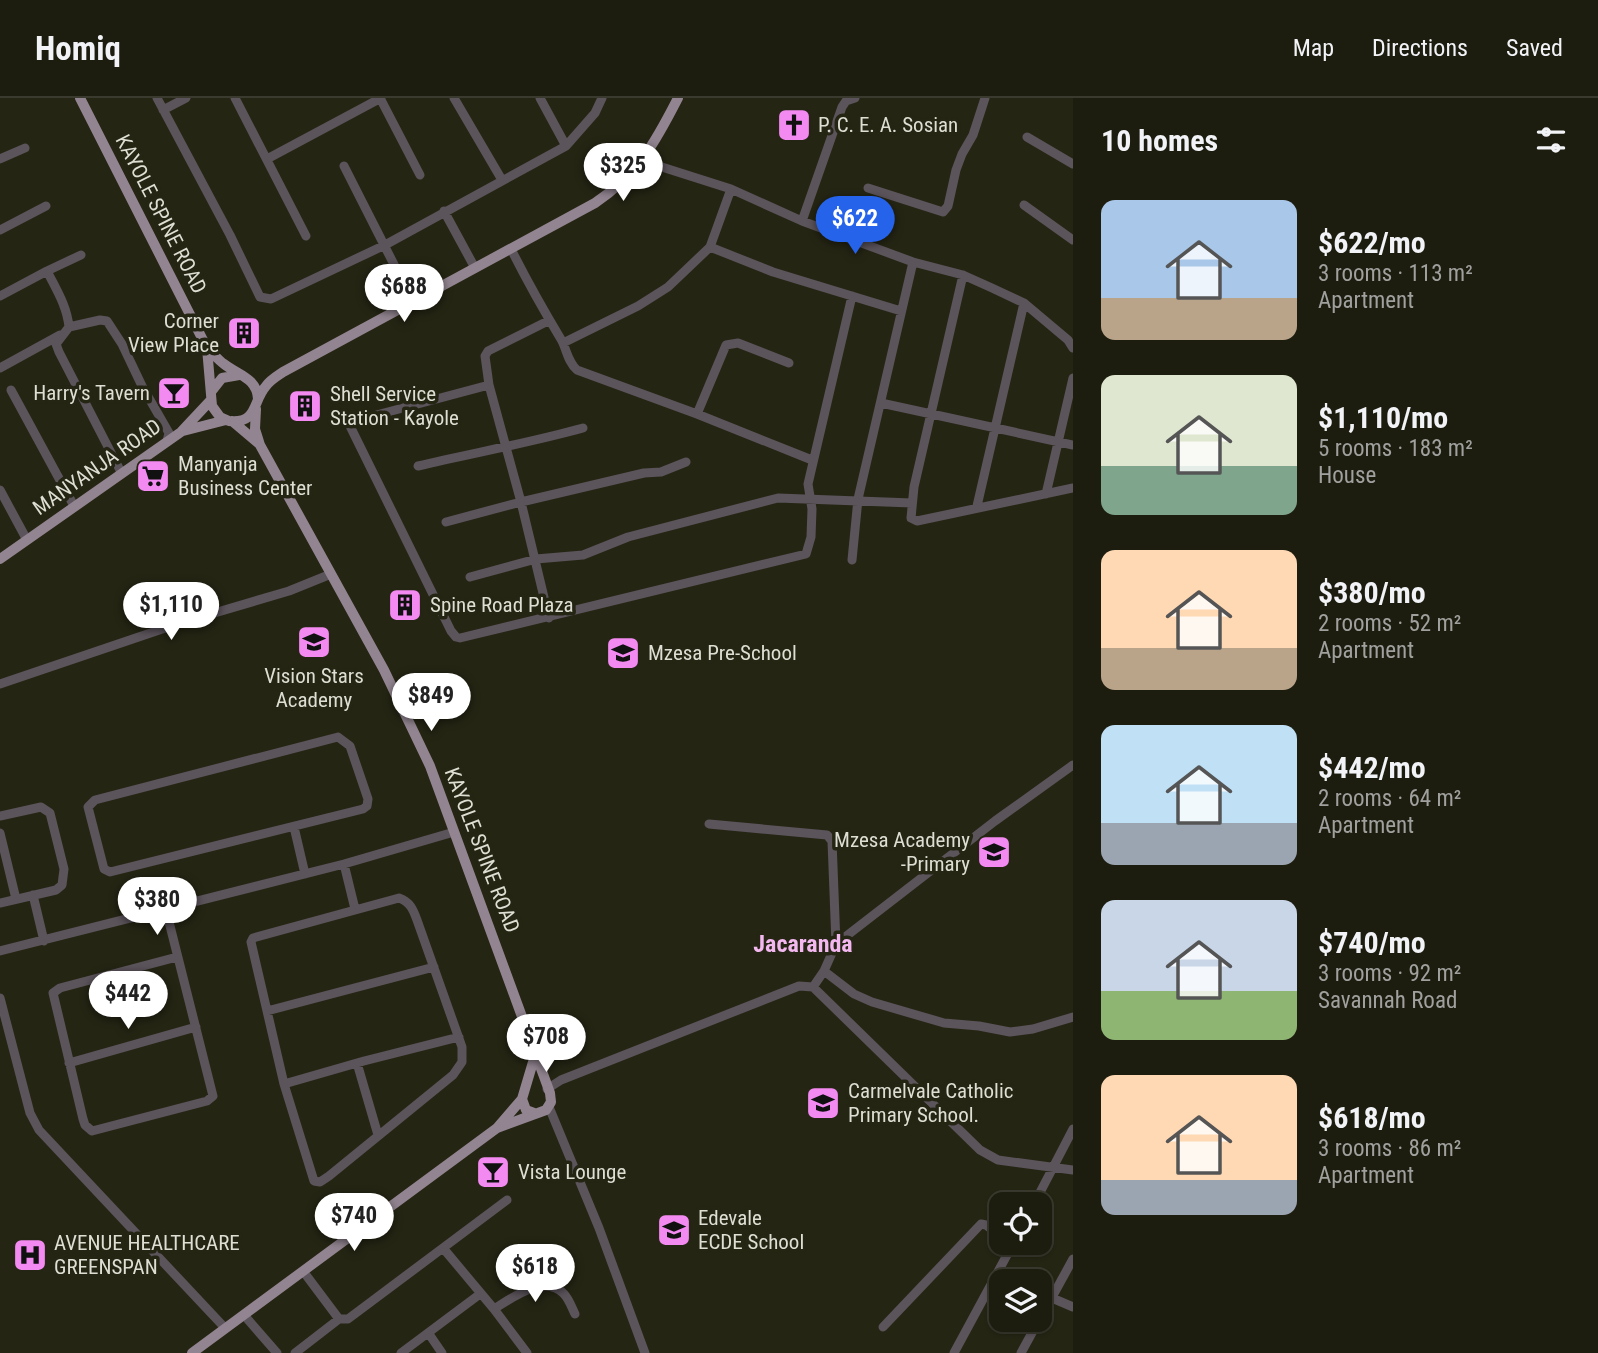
<!DOCTYPE html>
<html lang="en">
<head>
<meta charset="utf-8">
<style>
	:root { --surface:#1c1c0f; --page:#252518; --text:#f1f3f6; --muted:#a0a19e; --line:#3a3a2f; --accent:#2563eb }
	body { margin:0; font-family:"Roboto Condensed",sans-serif; background:var(--page); color:var(--text); height:100vh; display:flex; flex-direction:column; font-size:26px; white-space:nowrap }
	* { box-sizing:border-box; margin:0 }
	p { font-size:23px; color:var(--muted) }
	.icon { flex:none; width:38px; height:38px; fill:none; stroke:currentColor; stroke-width:2; stroke-linecap:round; stroke-linejoin:round }
	.map { position:relative; flex:1; overflow:hidden }
	.panel { display:flex; flex-direction:column; background:var(--surface); width:525px }
	.panel>* { flex:none }
	.fabs { position:absolute; left:989px; top:1094px; display:grid; gap:14px }
	.fabs a { display:grid; place-items:center; width:63px; height:63px; border-radius:14px; background:var(--surface); box-shadow:0 2px 5px #0004,0 0 0 2px var(--line); font-size:35px }
	.price { position:absolute; translate:-50% -60px; padding:0 16px; border-radius:24px; background:#fff; color:#222; font-size:23px; line-height:46px; filter:drop-shadow(0 2px 4px #0008) }
	.price::after { content:''; position:absolute; left:50%; top:42px; width:21px; height:16px; margin-left:-10px; background:inherit; clip-path:polygon(0 0,100% 0,50% 100%) }
	.price.selected { background:var(--accent); color:#fff }
	ul { padding:0; list-style:none }
	li { display:flex; align-items:center; gap:21px; height:175px; padding:0 28px }
	li span { display:grid; place-items:center; flex:none; width:196px; height:140px; border-radius:14px; color:#555 }
	li>.icon { margin-inline-start:auto }
	span .icon { width:84px; height:84px; fill:#fffc; stroke-width:1 }
	li b { font-size:30px }
	h2 { display:flex; justify-content:space-between; align-items:center; height:84px; padding:0 28px; font-size:30px }
	header { display:flex; align-items:center; gap:42px; box-sizing:border-box; height:98px; padding:0 35px; background:var(--surface); border-bottom:2px solid var(--line) }
	header strong { font-size:33px }
	nav { display:flex; gap:38px; margin-inline-start:auto; font-size:24px }
	main { display:flex; flex:1; min-height:0 }
	.map>svg:first-child { display:block }
</style>
</head>
<body>
<header>
<strong>Homiq</strong>
<nav><a>Map</a><a>Directions</a><a>Saved</a></nav>
</header>
<main>
<div class="map">
<svg width="1073" height="1255" viewBox="0 0 1073 1255">
	<rect width="100%" height="100%" fill="#252514"/>
	<g fill="none" stroke-linecap="round" stroke-linejoin="round">
		<path stroke="#5b545b" stroke-width="9" d="M157,0L230,137L260,199L271,201L385,147L566,48L595,15L602,0
			M235,0L306,138
			M380,0L420,77
			M454,0L502,82
			M540,0L566,48
			M163,12L186,0
			M1027,39L1073,66
			M0,61L25,50
			M267,61L381,0
			M643,63L731,91L802,123L913,164L963,177L992,190L1024,205L1068,242L1073,250
			M344,68L413,204
			M868,90L943,114L948,108L956,72L962,56L973,37L985,0
			M1024,107L1073,142
			M444,113L475,170
			M802,123L842,9L846,3L855,0
			M0,132L46,108
			M710,149L773,174L901,213
			M511,151C527,183 544,213 562,243C567,253 568,264 577,272L697,316L812,362
			M47,173L81,157
			M963,177L914,389L911,420L917,423L1073,390
			M0,198L47,173C56,191 67,208 69,229L56,246L59,254L121,374
			M548,223L488,253L485,258L489,287L521,404L549,520
			M69,229L100,222L107,223L122,246L142,288L169,335L167,343
			M563,245L638,208L668,189L710,149L731,91
			M0,270L60,237
			M489,287L354,323L350,328L451,533L456,539L460,540L806,456L811,439L812,411L808,386L852,198
			M11,292L74,408
			M881,305L1073,347
			M697,316L726,247L738,245L789,265
			M418,368C473,355 529,345 583,330
			M0,392L27,442
			M1046,396L1073,280
			M977,408L1024,205
			M446,424L521,404L644,375L661,374L686,364
			M852,462L858,401L913,164
			M470,479L536,461L583,457L628,439L778,400L912,405
			M0,586L177,526L289,493L331,476
			M338,639L350,648L368,701L367,708L363,711L110,774L104,771L88,709L95,702Z
			M0,718L41,709L50,715L64,771L62,787L56,792L0,805
			M709,726L827,737L832,743L836,846L824,873L813,889
			M294,729L305,776
			M0,735L16,801
			M344,766L355,811
			M33,797L44,843
			M399,800C410,804 413,811 417,822L462,949V964L453,977L329,1078L320,1084L314,1083L284,986L251,844L253,840Z
			M166,812L213,998L207,1003L92,1033L85,1027L83,1021L53,895L60,890L177,859
			M836,846L995,723L1073,667
			M0,853L344,766L454,734
			M824,873L854,896L872,904L944,925L979,928L1010,934L1033,931L1073,919
			M0,900L30,1015L39,1032L225,1230
			M267,913L434,869
			M69,965L196,929
			M357,965L378,1037
			M284,986L364,963L459,939
			M547,991L561,982L799,888L813,889L980,1052L998,1062L1073,1072
			M549,1009L599,1130L645,1255
			M1034,1106L1073,1031
			M443,1150L494,1211L527,1255
			M303,1173L339,1221
			M1052,1200L1073,1209
			M494,1211C512,1200 545,1175 564,1196C569,1201 572,1210 575,1216
			M244,1217L277,1255
			M1040,1221L1073,1161
			M883,1229L981,1126L986,1127L1001,1138
			M429,1236L442,1255
			M295,1255L339,1221H348L507,1102
			M401,1255L480,1196
			M954,1255L1014,1144
			M1021,1255L1039,1222"/>
		<path stroke="#928591" stroke-width="10" d="M80,0L207,250C213,255 218,262 224,266C238,277 257,280 258,301
			M207,250L212,308L220,319L229,323C258,326 252,304 266,288C270,282 277,278 283,274L595,105C638,76 655,45 678,0
			M211,294L222,280L239,277
			M256,311L255,331L260,347L384,572L430,668L550,995L551,1004L546,1012L497,1030
			M232,323L258,345
			M183,333L226,322
			M0,461L181,334L211,302
			M534,1015L526,1012L522,1001L536,954
			M192,1255L497,1030L522,1001"/>
	</g>
	<defs>
		<g id="church-square" transform="scale(1.75)"><rect x="-9" y="-9" width="18" height="18" rx="4" fill="#f38af1" stroke="#252514"/><path d="M-1.2-6h2.4v3.5h3.3v2.4h-3.3V6h-2.4V-.1h-3.3v-2.4h3.3Z" fill="#111"/></g>
		<g id="building-square" transform="scale(1.75)"><rect x="-9" y="-9" width="18" height="18" rx="4" fill="#f38af1" stroke="#252514"/><path d="M-4-6H4V6H1V3H-1V6H-4ZM-2.5-4.3h1.7v1.8h-1.7ZM.8-4.3h1.7v1.8H.8ZM-2.5-1h1.7V.8h-1.7ZM.8-1h1.7V.8H.8Z" fill="#111"/></g>
		<g id="bar-square" transform="scale(1.75)"><rect x="-9" y="-9" width="18" height="18" rx="4" fill="#f38af1" stroke="#252514"/><path d="M-6-5H6L.8 .8V4.5H3.5V6h-7V4.5H-.8V.8Z" fill="#111"/></g>
		<g id="supermarket-square" transform="scale(1.75)"><rect x="-9" y="-9" width="18" height="18" rx="4" fill="#f38af1" stroke="#252514"/><path d="M-6-5.5h2.5l.6 2H6L4.5 2H-2.5L-4.4-4H-6ZM-1.5 3.2a1.3 1.3 0 1 0 .1 0ZM3 3.2a1.3 1.3 0 1 0 .1 0Z" fill="#111"/></g>
		<g id="school-square" transform="scale(1.75)"><rect x="-9" y="-9" width="18" height="18" rx="4" fill="#f38af1" stroke="#252514"/><path d="M0-5L7-2L0 1L-7-2ZM-4 1L0 2.5L4 1V4Q0 6-4 4Z" fill="#111"/></g>
		<g id="hospital-square" transform="scale(1.75)"><rect x="-9" y="-9" width="18" height="18" rx="4" fill="#f38af1" stroke="#252514"/><path d="M-5-5h3v3.5h4V-5h3V5h-3V1.5h-4V5h-3Z" fill="#111"/></g>
	</defs>
	<g fill-rule="evenodd">
		<use href="#church-square" x="794" y="27"/>
		<use href="#building-square" x="244" y="235"/>
		<use href="#bar-square" x="174" y="295"/>
		<use href="#building-square" x="305" y="308"/>
		<use href="#supermarket-square" x="153" y="378"/>
		<use href="#building-square" x="405" y="507"/>
		<use href="#school-square" x="314" y="544"/>
		<use href="#school-square" x="623" y="555"/>
		<use href="#school-square" x="994" y="754"/>
		<use href="#school-square" x="823" y="1005"/>
		<use href="#bar-square" x="493" y="1074"/>
		<use href="#school-square" x="674" y="1132"/>
		<use href="#hospital-square" x="30" y="1157"/>
	</g>
	<g text-anchor="middle" dominant-baseline="central" stroke-width="7" stroke-linejoin="round" paint-order="stroke">
		<g font-size="21" fill="#deded3" stroke="#252514" text-anchor="start">
			<text x="818" y="27">P. C. E. A. Sosian</text>
			<text x="219" y="223" text-anchor="end">Corner<tspan x="219" dy="24">View Place</tspan></text>
			<text x="150" y="295" text-anchor="end">Harry's Tavern</text>
			<text x="330" y="296">Shell Service<tspan x="330" dy="24">Station - Kayole</tspan></text>
			<text x="178" y="366">Manyanja<tspan x="178" dy="24">Business Center</tspan></text>
			<text x="430" y="507">Spine Road Plaza</text>
			<text x="648" y="555">Mzesa Pre-School</text>
			<text x="314" y="578" text-anchor="middle">Vision Stars<tspan x="314" dy="24">Academy</tspan></text>
			<text x="970" y="742" text-anchor="end">Mzesa Academy<tspan x="970" dy="24">-Primary</tspan></text>
			<text x="848" y="993">Carmelvale Catholic<tspan x="848" dy="24">Primary School.</tspan></text>
			<text x="518" y="1074">Vista Lounge</text>
			<text x="698" y="1120">Edevale<tspan x="698" dy="24">ECDE School</tspan></text>
			<text x="54" y="1145">AVENUE HEALTHCARE<tspan x="54" dy="24">GREENSPAN</tspan></text>
		</g>
		<g font-size="21" fill="#deded3" stroke="#252514">
			<text transform="translate(161 116) rotate(63)">KAYOLE SPINE ROAD</text>
			<text transform="translate(97 369) rotate(-35)">MANYANJA ROAD</text>
			<text transform="translate(482 752) rotate(69)">KAYOLE SPINE ROAD</text>
		</g>
		<g font-size="24" font-weight="bold" fill="#f3b8f0" stroke="#252514">
			<text x="803" y="846">Jacaranda</text>
		</g>
	</g>
</svg>
<div class="fabs">
<a><svg class="icon" aria-label="locate" viewBox="0 0 24 24"><circle cx="12" cy="12" r="6"/><path d="M12 2v4M12 18v4M2 12h4M18 12h4"/></svg></a>
<a><svg class="icon" aria-label="layers" viewBox="0 0 24 24"><path d="M12 4l9 5-9 5-9-5zM3 14l9 5 9-5"/></svg></a>
</div>
<b class="price" style="left:623px;top:105px">$325</b>
<b class="price selected" style="left:855px;top:158px">$622</b>
<b class="price" style="left:404px;top:226px">$688</b>
<b class="price" style="left:171px;top:544px">$1,110</b>
<b class="price" style="left:431px;top:635px">$849</b>
<b class="price" style="left:157px;top:839px">$380</b>
<b class="price" style="left:128px;top:933px">$442</b>
<b class="price" style="left:546px;top:976px">$708</b>
<b class="price" style="left:354px;top:1155px">$740</b>
<b class="price" style="left:535px;top:1206px">$618</b>
</div>
<section class="panel">
<h2>10 homes<svg class="icon" aria-label="filters" viewBox="0 0 24 24"><path d="M4 7h16M4 17h16"/><circle cx="9" cy="7" r="2"/><circle cx="15" cy="17" r="2"/></svg></h2>
<ul>
<li><span style="background:linear-gradient(#a9c7e8 70%,#b9a48a 0)"><svg class="icon" aria-label="home" viewBox="0 0 24 24"><path d="M3 11l9-7 9 7M6 9v11h12V9"/></svg></span><div><b>$622/mo</b><p>3 rooms · 113 m²</p><p>Apartment</p></div></li>
<li><span style="background:linear-gradient(#dfe7d0 65%,#7fa58c 0)"><svg class="icon" aria-label="home" viewBox="0 0 24 24"><path d="M3 11l9-7 9 7M6 9v11h12V9"/></svg></span><div><b>$1,110/mo</b><p>5 rooms · 183 m²</p><p>House</p></div></li>
<li><span style="background:linear-gradient(#ffd9b3 70%,#b9a48a 0)"><svg class="icon" aria-label="home" viewBox="0 0 24 24"><path d="M3 11l9-7 9 7M6 9v11h12V9"/></svg></span><div><b>$380/mo</b><p>2 rooms · 52 m²</p><p>Apartment</p></div></li>
<li><span style="background:linear-gradient(#bfe0f5 70%,#9aa5b1 0)"><svg class="icon" aria-label="home" viewBox="0 0 24 24"><path d="M3 11l9-7 9 7M6 9v11h12V9"/></svg></span><div><b>$442/mo</b><p>2 rooms · 64 m²</p><p>Apartment</p></div></li>
<li><span style="background:linear-gradient(#c9d6e8 65%,#8fb573 0)"><svg class="icon" aria-label="home" viewBox="0 0 24 24"><path d="M3 11l9-7 9 7M6 9v11h12V9"/></svg></span><div><b>$740/mo</b><p>3 rooms · 92 m²</p><p>Savannah Road</p></div></li>
<li><span style="background:linear-gradient(#ffd9b3 75%,#9aa5b1 0)"><svg class="icon" aria-label="home" viewBox="0 0 24 24"><path d="M3 11l9-7 9 7M6 9v11h12V9"/></svg></span><div><b>$618/mo</b><p>3 rooms · 86 m²</p><p>Apartment</p></div></li>
</ul>
</section>
</main>
</body>
</html>
